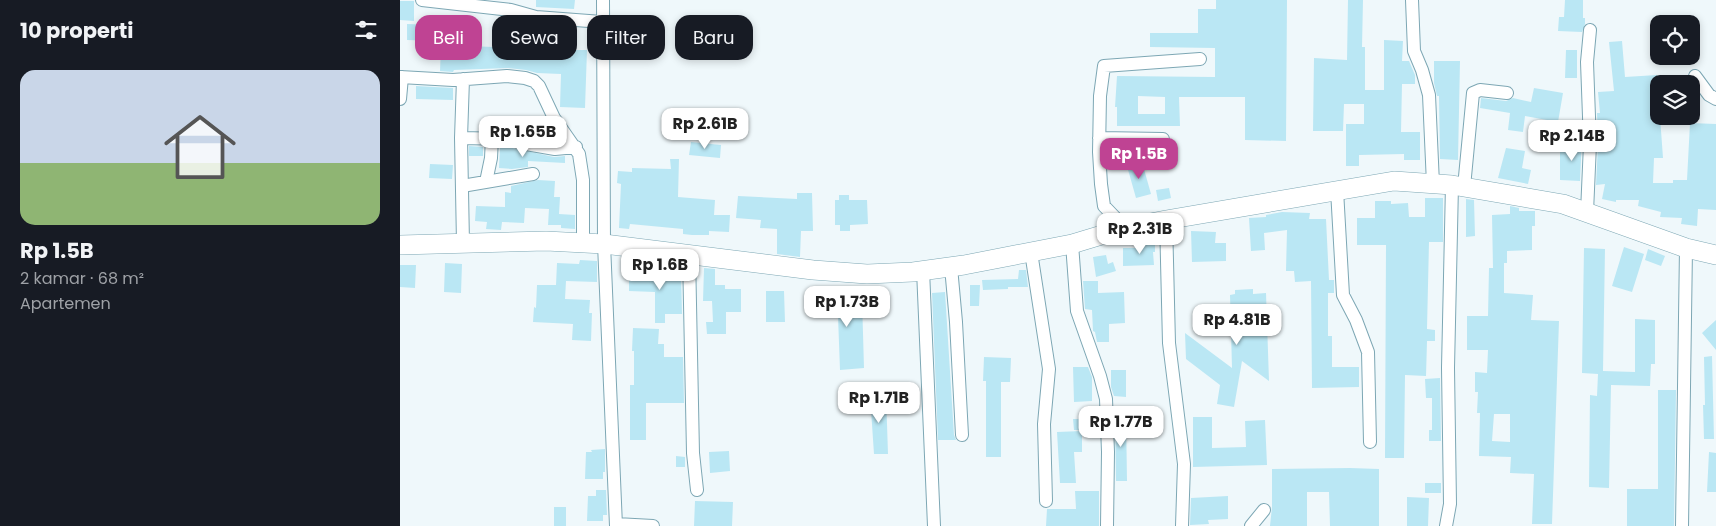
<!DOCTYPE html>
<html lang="id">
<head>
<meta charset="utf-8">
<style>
	:root { --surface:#171b24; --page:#242831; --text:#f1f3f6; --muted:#9ea1a6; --line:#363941; --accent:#bf4393 }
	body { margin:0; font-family:Poppins,sans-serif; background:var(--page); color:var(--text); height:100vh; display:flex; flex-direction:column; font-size:19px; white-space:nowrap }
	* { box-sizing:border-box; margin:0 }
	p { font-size:16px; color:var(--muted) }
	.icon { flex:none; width:28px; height:28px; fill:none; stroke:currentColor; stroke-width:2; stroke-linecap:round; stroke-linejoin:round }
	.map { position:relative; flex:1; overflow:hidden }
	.drawer { display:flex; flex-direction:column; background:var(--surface); width:400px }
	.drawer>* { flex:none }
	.top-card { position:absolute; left:15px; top:15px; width:475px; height:45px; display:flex; gap:10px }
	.fabs { position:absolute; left:1250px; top:15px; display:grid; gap:10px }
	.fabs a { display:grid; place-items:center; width:50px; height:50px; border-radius:10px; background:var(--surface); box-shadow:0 2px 8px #0003; font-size:25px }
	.price { position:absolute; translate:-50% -42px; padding:0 11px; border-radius:10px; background:#fff; color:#222; font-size:16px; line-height:32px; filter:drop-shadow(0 1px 2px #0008) }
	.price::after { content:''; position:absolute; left:50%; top:30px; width:15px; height:11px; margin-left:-8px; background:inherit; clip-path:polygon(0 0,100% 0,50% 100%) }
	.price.selected { background:var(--accent); color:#fff }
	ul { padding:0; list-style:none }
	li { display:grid; align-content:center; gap:10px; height:265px; padding:0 20px }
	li+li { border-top:1px solid var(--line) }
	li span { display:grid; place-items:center; height:155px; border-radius:15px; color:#555 }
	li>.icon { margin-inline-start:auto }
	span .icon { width:90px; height:90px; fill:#fffc; stroke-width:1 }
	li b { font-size:21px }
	h2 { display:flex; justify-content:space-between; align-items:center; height:60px; padding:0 20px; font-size:21px }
	.pill { padding:0 18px; border-radius:15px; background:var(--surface); box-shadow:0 2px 8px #0003; font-size:18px; line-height:45px }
	.pill.selected { background:var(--accent); color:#fff }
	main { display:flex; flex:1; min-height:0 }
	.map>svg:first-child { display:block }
</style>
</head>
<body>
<main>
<section class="drawer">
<h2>10 properti<svg class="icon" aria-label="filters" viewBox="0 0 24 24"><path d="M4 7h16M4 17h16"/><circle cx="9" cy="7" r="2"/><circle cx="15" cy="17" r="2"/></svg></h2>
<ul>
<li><span style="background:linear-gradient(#c9d6e8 60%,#8fb573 0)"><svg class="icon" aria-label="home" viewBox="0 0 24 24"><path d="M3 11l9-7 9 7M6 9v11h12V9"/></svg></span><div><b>Rp 1.5B</b><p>2 kamar · 68 m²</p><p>Apartemen</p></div></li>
</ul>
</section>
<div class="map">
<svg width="1316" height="526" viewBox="0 0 1316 526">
	<rect width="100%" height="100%" fill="#eff8fb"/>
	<path fill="#bae7f4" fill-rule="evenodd" d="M136,0H175L174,9L136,7Z
		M816,0H887L886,141L845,140V97H779L780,126H717V107H715L717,76L815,77V48L750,47V33H798V9H816ZM738,96L765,97V114H738Z
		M948,0H963L962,47H965V90H984V40L1003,41L1002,61H1009L1015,75V84H1002L1001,132H1020V160H1004V154L959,155V166H946V124H964V104H944L943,131H913L914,58L947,60Z
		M1165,0H1183V18H1185V24L1182,32L1158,31L1159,17H1164Z
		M0,1H14V21L0,20Z
		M7,24L37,25V41L7,40Z
		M95,27L169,30L168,50H187L185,108L160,107L161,74L137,73L126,70L108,68L54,70L53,72L40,71L41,45L94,47Z
		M1222,41L1225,77L1257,75L1263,158H1254L1253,183H1273V180H1287L1290,123L1316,124V210L1298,209L1297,226L1281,224L1282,218L1260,217L1261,212L1238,206L1239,200H1216V202L1202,199L1205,184L1196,185L1198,144L1197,113H1200L1198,92L1214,91L1209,42Z
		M1166,50H1177V78H1165Z
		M1034,61H1060L1058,160L1040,159L1039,96H1037L1034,83Z
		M16,86L53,88V100L16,99Z
		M1134,88L1163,93L1158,122L1125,116L1123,132L1108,130L1110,113L1080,108L1081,98L1106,101L1113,98L1131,102Z
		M1174,137H1182L1180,181L1160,180V151H1174Z
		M291,142L321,145L320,158L289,155Z
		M69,146L83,147V156H69Z
		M100,147H108L154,157L165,156V163L128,161V167L112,169L99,168Z
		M1106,148L1125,151L1122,168L1131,170L1128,184L1098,178Z
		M270,159H279L278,197L315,200L314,215H330L329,232L309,231V235H292L283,234V229L230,224L229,229L219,228L221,184L217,183L218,171L232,172V168L271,169Z
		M715,160H724V169H715Z
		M742,162L751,194L736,198L727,166Z
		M30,164L53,165L52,179L29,178Z
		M138,180L155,181L154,197H160L159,214L175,215V229L161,228V225H148L149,209L125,208L124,223L102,222L101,230L86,229L87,222L75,221L76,206L105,207V192L111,193V186Z
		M769,188L771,198L758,201L756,190Z
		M397,193H412L413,231H401L400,257L377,254V229L360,228L361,220L336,218L338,196L397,199Z
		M439,195H449V200H467L468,224L450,225V231H440V225H435V200H439Z
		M1025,198H1043V242H1029L1027,329L1035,330V341H1027L1026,376L1005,375L1004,458H985L986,245H957V218H975V201H991V204L1008,203L1009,217H1025Z
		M1066,199L1074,200L1075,236L1066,237Z
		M1110,206L1119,208V211H1135V226H1132V250L1107,251V263H1104V293L1133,295L1131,320L1159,321L1152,524H1132L1134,474L1110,473L1111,457L1079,456L1080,413H1077L1078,392H1075V372L1087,373L1088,350H1067V316H1088L1089,268H1093L1092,215L1110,214ZM1094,414H1110V442L1092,441Z
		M882,212L910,213L909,219H926L929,280H934V293H928V336H932V367H959V387L912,388L911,281L895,282L894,271H886L887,230L864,233L865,250L851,251L849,218L866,217V215Z
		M791,231L816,232L815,243H826V261L792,262Z
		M736,242H755V252H753L754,265L723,266V248H736Z
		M1224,247L1244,254L1232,292L1212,286Z
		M1184,248L1205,249L1203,371L1235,372V319L1255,320V364H1251L1250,386L1211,385L1209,488L1189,487L1190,395L1197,396L1198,374L1182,373Z
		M1248,249L1265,256L1261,266L1245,260Z
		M706,255L708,264L713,262L716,271L696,277L693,257Z
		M180,260L197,261V282L166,281L165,299L190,300L189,313H192L191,341L172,340L173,324L133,322L134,307L136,308L137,285H156L157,263L179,264Z
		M45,263L62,264L61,293L44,292Z
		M0,265H16L15,288L0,287Z
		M304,268L315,269V285H325V289H341V312H326V334H307L306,322H313L312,301H303Z
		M229,270L281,272L282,314H265V323H255V292L229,291Z
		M619,270H626L628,287H608V289L583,290L582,280L618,279Z
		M683,281H698V293L724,292L725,323L709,324V342H697L695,332L693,331L692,310L685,309Z
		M570,285H580L579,306H570Z
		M853,289V294L866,293L869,381L842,361L834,407L817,404L820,385L786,359L785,333L832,368L830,295L835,294V290Z
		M423,290H437L436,300L462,299L464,368L440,370L438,316H422Z
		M366,291H384L385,322H366Z
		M545,292L554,435L556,440H538L532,293Z
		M1316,320V350L1302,333Z
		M233,328L259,329L258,344H264V357H283L284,403H246V440H230V385H234V351H232Z
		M1312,356L1314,439H1304L1303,405H1305L1304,357Z
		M584,357L611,358L610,382H601V457H586V381H583Z
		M673,367H688L692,377V401L674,402Z
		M711,370H726V397L714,396L711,387Z
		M1040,378L1041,441H1029V430H1032V398H1026L1025,379Z
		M1258,390H1276L1274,526H1227V489H1258Z
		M486,394L488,454H474L470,395Z
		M715,415H726L727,481H716Z
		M793,417H812V448L846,447L845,421L865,420L867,465L793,467Z
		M673,419H683V430H674Z
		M682,431V452H674L676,483H660L657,432Z
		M205,449V472H203V479H185L186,452H192L191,450Z
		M329,451L330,471L310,473L309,452Z
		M1309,452L1316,453V492H1307Z
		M276,456L285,457V467H276Z
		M950,468L979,469V526H930L929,492H907V526H870L872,507V469Z
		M1025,483H1041V493H1025Z
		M196,490H206L207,515H203V521H187L188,496H196Z
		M675,491H699V526H646L647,509H676Z
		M828,496V519L808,520L809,524L790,525L791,498Z
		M1007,497L1029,498L1028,526H1007Z
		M295,501L333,502L332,526H294Z
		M154,507H166V526H154Z"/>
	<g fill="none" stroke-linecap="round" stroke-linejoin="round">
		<g stroke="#7da7b4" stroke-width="14">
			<path id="minor" d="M22,0L111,10L136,17L202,22
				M203,0L204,244L216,526
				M1012,0L1014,51L1022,70L1029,95L1033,184
				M1295,76L1309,95L1316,99
				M0,77L53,80L107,76L125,78L134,81L139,86L154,118L179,154L183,180V243
				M0,99L2,77
				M61,138L109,139L126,144L155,149L176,147
				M699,138L763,139
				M86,182L91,158L92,138
				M62,186L133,174
				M1064,187L1073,93L1080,90L1107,93
				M937,190L943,295L956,320L968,352L970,442
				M1187,212L1190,144L1187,62L1190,30
				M766,220L769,343L784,464L782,526
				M725,228L704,206L701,184L699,152L700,96L704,66L800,59
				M63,243L61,138L63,79
				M672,244L677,311L700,376L706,399L708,452L707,526
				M631,252L649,369L644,424L646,501
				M289,254L293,453L297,490
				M551,267L556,322L562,435
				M523,270L534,526
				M216,524L253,526
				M851,526L864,510
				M1046,526L1050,504L1048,368L1052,185
				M1282,526L1286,248"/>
		</g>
		<g stroke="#7da7b4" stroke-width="20">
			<path id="highway" d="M0,245L146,241L204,244L413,270L467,274L513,272L564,265L672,244L725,228L766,220L994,181L1052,185L1163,204L1286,248L1316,255"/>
		</g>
		<use href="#minor" stroke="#fff" stroke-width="12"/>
		<use href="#highway" stroke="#fff" stroke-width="19"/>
	</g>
</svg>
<div class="fabs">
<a><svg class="icon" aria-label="locate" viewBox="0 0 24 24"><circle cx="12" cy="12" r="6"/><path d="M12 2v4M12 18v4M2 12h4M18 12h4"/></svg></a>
<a><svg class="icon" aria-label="layers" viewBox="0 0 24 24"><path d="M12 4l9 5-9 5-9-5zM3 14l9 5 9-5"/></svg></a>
</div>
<b class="price" style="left:305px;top:150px">Rp 2.61B</b>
<b class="price" style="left:123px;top:158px">Rp 1.65B</b>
<b class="price" style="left:1172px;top:162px">Rp 2.14B</b>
<b class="price selected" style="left:739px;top:180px">Rp 1.5B</b>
<b class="price" style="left:740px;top:255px">Rp 2.31B</b>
<b class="price" style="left:260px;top:291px">Rp 1.6B</b>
<b class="price" style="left:447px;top:328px">Rp 1.73B</b>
<b class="price" style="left:837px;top:346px">Rp 4.81B</b>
<b class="price" style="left:479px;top:424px">Rp 1.71B</b>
<b class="price" style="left:721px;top:448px">Rp 1.77B</b>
<div class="top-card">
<a class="pill selected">Beli</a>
<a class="pill">Sewa</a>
<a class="pill">Filter</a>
<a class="pill">Baru</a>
</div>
</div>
</main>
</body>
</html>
